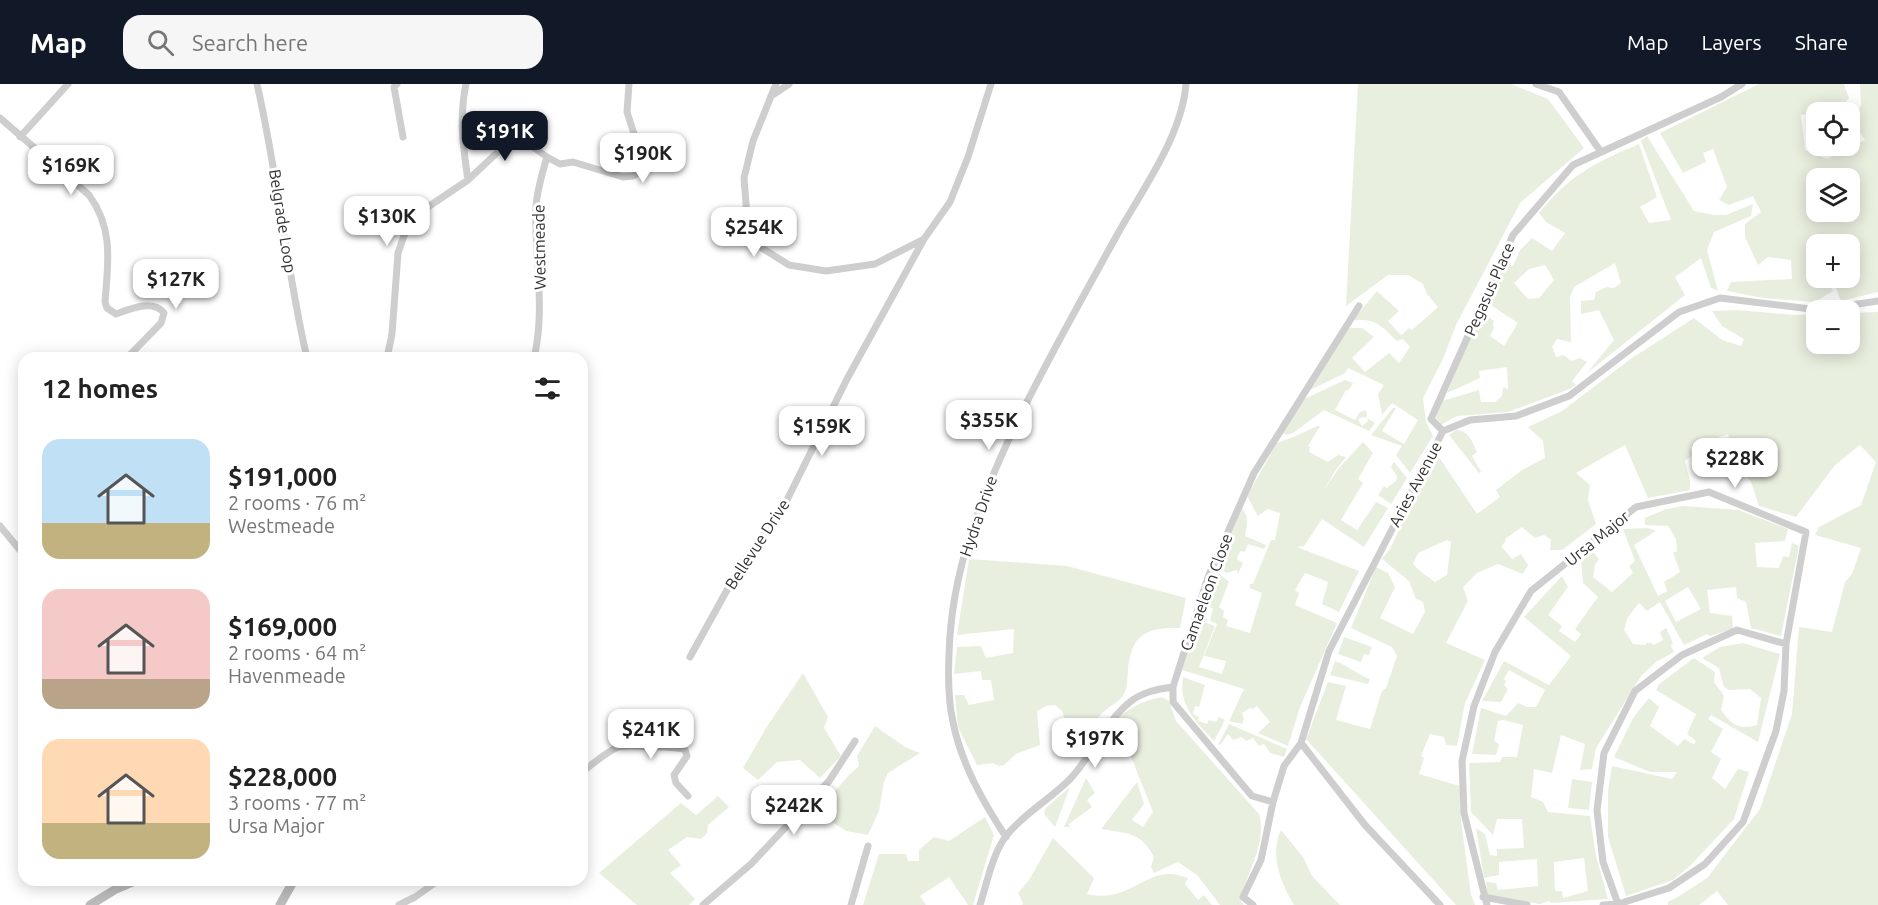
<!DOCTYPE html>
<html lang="en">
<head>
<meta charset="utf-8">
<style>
	:root { --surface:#fff; --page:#f6f6f6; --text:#222; --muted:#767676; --accent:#111827 }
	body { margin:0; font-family:Ubuntu,sans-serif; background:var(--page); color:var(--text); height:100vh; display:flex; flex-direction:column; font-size:22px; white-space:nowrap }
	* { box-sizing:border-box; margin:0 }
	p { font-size:20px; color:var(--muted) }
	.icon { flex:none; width:33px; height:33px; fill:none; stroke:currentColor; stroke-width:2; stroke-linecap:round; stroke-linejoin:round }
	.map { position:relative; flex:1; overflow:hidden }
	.sheet { position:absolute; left:18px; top:268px; width:570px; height:534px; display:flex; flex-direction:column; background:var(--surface); border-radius:18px; box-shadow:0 3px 15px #0003 }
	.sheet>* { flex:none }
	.buttons { position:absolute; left:1806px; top:18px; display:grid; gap:12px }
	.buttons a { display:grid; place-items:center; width:54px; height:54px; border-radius:12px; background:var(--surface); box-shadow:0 3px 15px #0003; font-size:30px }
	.price { position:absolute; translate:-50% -51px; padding:0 14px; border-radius:12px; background:#fff; color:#222; font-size:20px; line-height:39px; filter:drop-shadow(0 2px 3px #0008) }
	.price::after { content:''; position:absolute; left:50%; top:36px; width:18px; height:14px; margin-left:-9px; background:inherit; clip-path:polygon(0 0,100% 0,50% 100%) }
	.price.on { background:var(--accent); color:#fff }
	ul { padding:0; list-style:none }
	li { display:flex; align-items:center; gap:18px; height:150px; padding:0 24px }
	li span { display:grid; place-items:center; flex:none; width:168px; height:120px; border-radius:18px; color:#555 }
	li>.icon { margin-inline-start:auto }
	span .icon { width:72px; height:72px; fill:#fffc; stroke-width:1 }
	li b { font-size:26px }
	h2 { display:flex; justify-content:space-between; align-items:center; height:72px; padding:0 24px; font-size:26px }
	header { display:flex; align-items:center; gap:36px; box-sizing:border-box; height:84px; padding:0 30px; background:var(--accent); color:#fff }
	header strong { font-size:28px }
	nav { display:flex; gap:33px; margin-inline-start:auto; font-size:21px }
	.search { width:420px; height:54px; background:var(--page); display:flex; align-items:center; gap:15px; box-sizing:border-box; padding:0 21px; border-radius:18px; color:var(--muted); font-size:22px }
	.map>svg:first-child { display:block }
</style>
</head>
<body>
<header>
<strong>Map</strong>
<div class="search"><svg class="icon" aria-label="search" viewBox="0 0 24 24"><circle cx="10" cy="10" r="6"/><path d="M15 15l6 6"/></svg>Search here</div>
<nav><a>Map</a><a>Layers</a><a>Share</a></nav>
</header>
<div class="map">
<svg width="1878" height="821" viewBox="0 0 1878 821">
	<rect width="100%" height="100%" fill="#fff"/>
	<path fill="#e9efdf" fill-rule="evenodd" d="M1358,0H1511L1548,15L1584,64L1520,119L1456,241L1443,275L1423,314L1426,338L1433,352L1410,389L1396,371L1402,362L1371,351L1393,324H1396L1382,347L1404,360L1418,336L1392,319L1382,331L1378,310L1384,301L1348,284L1345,289L1310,306L1349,244H1362L1374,253L1352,274L1365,288L1389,269L1399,279L1410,263L1403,255L1397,257C1381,242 1375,233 1352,237L1377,207L1399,227L1388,237L1401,251L1409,244L1412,246L1438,223L1427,210L1423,200L1408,191H1388L1346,222Z
		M1759,0H1844L1849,14L1840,26L1801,31L1805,66L1827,75L1865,56L1853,38L1861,21L1860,0H1878V208L1841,217L1832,194H1850V160H1816V194H1826L1833,207L1815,218L1763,214L1727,207L1731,198L1792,195L1791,176L1768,173L1758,181L1745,153V140L1761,128L1753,112L1729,121L1719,116L1727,103L1713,65L1703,69L1706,78L1683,89L1660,49ZM1816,94H1850V128H1816Z
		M1647,52L1694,127L1714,131H1726L1753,120L1751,132L1714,148L1707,166L1718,207L1711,204L1701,174L1675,193L1685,211L1587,289L1614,256L1599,226L1581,230V217L1594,216L1596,208L1607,203L1614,204L1621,199L1615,179L1574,203L1570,213L1571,258L1557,255L1552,263L1556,273L1564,271L1571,277L1580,274L1587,278L1572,297L1576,301L1567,306L1508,328L1457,332L1441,341L1436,334L1442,317L1479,306L1481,318H1495L1502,312L1503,303L1508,305L1507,283L1479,287L1480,294L1447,309L1481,228L1494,237L1493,240L1494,244L1490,252L1504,262L1518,239L1486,218L1505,179L1513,182L1520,166L1532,154L1552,167L1565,149L1546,138L1539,129C1571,90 1593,80 1639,60L1657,113L1640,123L1649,139L1671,136L1641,57ZM1545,181L1554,196L1539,214L1528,215L1514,199L1529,185Z
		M1738,226L1794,231L1816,230V260H1850V229L1878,228V821H1728L1717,807L1699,821H1668V818L1678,813L1707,794L1760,725L1792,630L1799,543L1832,548L1845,498L1852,490L1861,464L1815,451L1819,443L1861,421L1876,378L1860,361L1835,381L1796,433L1759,422L1751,398L1734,376L1728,350L1690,363L1695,370L1685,377L1690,397V406L1648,414L1625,361L1576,389L1590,401L1588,416L1596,440L1562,466H1550L1551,456L1544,451L1535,454L1522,443L1505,455L1506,457L1501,462L1512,475L1521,470L1528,481L1523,490L1498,480L1477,489L1463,503L1468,517L1446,559L1485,576L1465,619L1457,662L1446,661L1444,653L1430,650L1421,672L1424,674L1419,690L1460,702L1461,737L1471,811L1475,821H1456L1306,655L1328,598L1346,602L1336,636L1370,645L1382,607L1386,604L1397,572L1392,563L1351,544L1376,483L1388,489L1395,503L1380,534L1413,550L1425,528L1423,518L1416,515L1409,497L1382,475L1390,465L1428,383L1437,370L1477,430L1500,413L1496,406L1522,386L1545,374L1543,357L1528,343L1562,327L1632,274L1694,234L1722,256L1741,262L1744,255L1722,242L1712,227ZM1447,456L1451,458L1447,491L1435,498L1420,487L1413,480L1418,469Z
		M1345,296L1353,299L1349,306H1346L1335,326L1355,336L1360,328L1366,326L1367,333L1360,334L1358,336L1362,342L1368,337L1367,334L1375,339L1369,347L1324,326L1293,349L1286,351L1282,348L1302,316Z
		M1317,342H1320L1308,362L1310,363L1309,368L1328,378L1338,371L1346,373L1335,387L1324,406L1339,384L1363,358L1373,369L1358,395L1363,399L1341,436L1357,446L1376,418L1388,424L1364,463L1322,435L1304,462L1297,463L1359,487L1339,528L1322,520L1328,498L1305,489L1295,506L1299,509L1295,521L1337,539L1300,623L1288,662L1258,649L1270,638L1257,622L1252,625L1250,624L1242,629L1244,635L1242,640L1229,637L1244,605L1182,586L1197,536L1215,542L1199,583L1222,590L1226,577L1204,572L1217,540L1210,537L1213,524L1207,522L1203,532L1208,535L1206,537L1198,535L1215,486L1229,498L1219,523L1224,527L1223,533L1228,536L1226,542L1250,549L1262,509L1250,504V500H1253L1271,456H1275L1280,429L1268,425L1258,432L1247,412L1277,359L1296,352Z
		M1456,346C1469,347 1472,357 1477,368L1472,372L1481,388L1479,389L1449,351Z
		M1394,378L1407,394L1391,420L1378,411L1384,402L1387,404L1396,397L1397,392L1391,383Z
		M1683,422L1739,426L1788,445L1785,457L1755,459L1757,483L1779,484L1783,472L1789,473L1792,459L1799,462L1781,552L1751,544L1746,518L1737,514L1736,503L1707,506L1710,529L1732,532L1733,545L1710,552L1707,550L1684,561L1660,518L1647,527L1639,519L1628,533L1624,546L1633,560L1646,561V559H1651L1654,561L1663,556L1660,548L1666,544L1673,559L1671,562L1674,568L1656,578L1641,592L1596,664L1592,685L1580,686L1585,660L1561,651L1552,689L1534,685L1531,713L1543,718L1548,728L1590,732L1596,772L1608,815L1551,819L1549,817L1540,820L1487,812L1486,798L1496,799L1498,806L1538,802L1537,775L1499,778V791L1484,794L1476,744L1485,750L1490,771L1497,772V765L1524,764L1522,735H1497L1493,751L1471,728L1469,679L1500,678L1502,673H1517L1523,641L1503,636L1498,637L1494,657L1499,660L1496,671L1472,670L1481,624L1506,632L1518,619L1527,623H1536L1545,606L1509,586L1504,595L1506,597L1504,601L1508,605L1501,618L1482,617L1504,577L1549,601L1571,572L1524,533L1562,492L1568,503L1548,531L1562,542L1559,547L1575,558L1581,550L1575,545L1598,513L1583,499L1581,476L1593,468L1599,475L1595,481L1593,493L1612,508L1633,489L1629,482L1635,477L1623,445L1648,444L1656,447L1634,461L1658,512L1667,507L1664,498L1680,488L1673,468H1677L1676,455L1668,442L1645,441V434L1666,425ZM1688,503L1701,525L1676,538L1665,517ZM1584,774L1588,807L1563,814L1562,807H1555L1554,778Z
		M1242,425C1250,433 1247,441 1245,452L1266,461L1264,465L1248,460L1245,468L1240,467L1237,475L1243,479L1238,490L1237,486L1226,489L1218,480Z
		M969,475L1067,482L1186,514L1180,544C1145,543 1131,551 1128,587C1127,595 1128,603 1124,610C1120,617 1113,620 1107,625C1097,632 1094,641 1089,652L1068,646L1062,627L1055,621L1046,622L1037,627L1040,661L1016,670L1004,681L999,682L993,679L977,681L958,643L955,611H964L969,621L994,616L991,596H982L981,587L954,590L957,563L981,562L986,574L1013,569L1014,545L957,551Z
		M1344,553L1372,563L1369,571L1364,570L1361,578L1338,570Z
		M1743,559L1780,570L1758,658L1711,631L1708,635L1723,645L1711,668L1721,675L1712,694L1725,705L1738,685L1749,688L1734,735L1690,782L1673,796L1626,812L1608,753V707L1612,682L1672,695L1677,688H1650L1614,673L1633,634L1649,614L1659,623L1650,642L1678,662L1684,655L1694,660L1696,657L1687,650L1696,630L1656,606L1659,600L1694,574L1715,588L1714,598L1724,612L1721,626C1732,641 1738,646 1757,641L1761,614L1750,605L1729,606L1724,603L1719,584L1702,574L1720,563Z
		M1335,577C1348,581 1357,591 1370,595L1368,600L1330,591Z
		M803,589L828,633L824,644L841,672L820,694L800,676L777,678L758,696L743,684L766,644Z
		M1183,593L1205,601L1199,623L1195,622L1193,630L1199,633L1198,637L1207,640L1209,636L1216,638L1219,633L1225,636L1214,657C1196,638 1178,621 1183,593Z
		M1162,613L1169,617L1176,637L1259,730C1268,760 1245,789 1241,818L1244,821H1220L1197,791L1178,778L1154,789L1151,783L1154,773C1140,747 1128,750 1101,745L1137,698L1144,720L1132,736L1143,743L1153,728L1118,640L1119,633C1133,622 1145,616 1162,613Z
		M1229,640L1287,665L1284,673L1270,669L1264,660L1259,662L1253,654L1246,657L1242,653L1233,656L1228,650L1221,660L1218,661Z
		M875,642L905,663L920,669L888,689L884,698L879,727L868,751L846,747L817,728L848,692L859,682L857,672Z
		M1086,694L1095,709L1087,716L1092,723L1069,740L1070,743H1064Z
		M1572,695L1592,698L1589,726L1568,724Z
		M1070,703L1055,743L1044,730L1045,725Z
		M718,712L729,723L708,741L707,749L701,755L687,753L668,766L681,781L670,789L695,815L689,821H637L599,789L681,719L696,731Z
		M985,733L994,751L973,821H968L949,793L920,812L926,821H863L879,770H906L908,777H919V766L934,753L949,757Z
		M1281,746L1303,773L1312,792L1340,821H1294C1281,800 1269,770 1281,746Z
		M1053,754L1094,794L1087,810C1134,821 1146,777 1188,794L1185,800L1198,816L1204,811L1212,821H1022L1023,819L1018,809L1029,796Z"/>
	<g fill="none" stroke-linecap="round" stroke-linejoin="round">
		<path stroke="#cecece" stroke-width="7" d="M257,0C278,91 286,184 307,274
			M397,0L394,3L403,53
			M466,0C459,33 463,63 468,96
			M776,0L753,57L744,94L747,132L762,164L789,181L826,187L875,180L924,155
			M1536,0L1559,8L1601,68
			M771,12L789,0
			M0,34L89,111C114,145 108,179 105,218L107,224L116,230C130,225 153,215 164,229L161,239L127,274
			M20,53L68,0
			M387,274L392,250L398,169L407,143L419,129L468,96L501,65L513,59L526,58L547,73L560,80L573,78L623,93L633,92L639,88L643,78L627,28L629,0
			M534,274C546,224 534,174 536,123C537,106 542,90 547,73
			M1443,347L1431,335L1513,151L1573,81L1721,13L1742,0
			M0,442L24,471
			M690,573L742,479L782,426L847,295L924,155L950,118L968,73L991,0
			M1301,659L1284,682L1273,718L1252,712L1173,618V603L1208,493L1254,389L1359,222
			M582,688C593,680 606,668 618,663C625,661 680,663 685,666L687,672L674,691L676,699L688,712
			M1006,753C983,718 961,679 953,638C948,616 948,593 949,571C951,486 981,414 1017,338C1048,274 1083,213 1117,151C1142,106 1182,52 1186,0
			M1483,813L1527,821
			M1618,820L1603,778L1597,726L1604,669L1635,607L1682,571L1737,546L1786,560
			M399,821L415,813L439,796
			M703,821L751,780L829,697L855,657
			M851,821L868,762
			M980,821C987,799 992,771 1006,752C1024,729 1051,715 1071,694C1093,670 1105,638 1130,618C1142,608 1158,605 1173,603
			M1253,821L1243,813L1261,776L1273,718
			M1440,821L1365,741L1301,659L1329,567L1443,347L1470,336L1516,332L1569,312L1679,228L1720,214L1819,226L1878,217
			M1487,821L1464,729L1462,677L1474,622L1495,568L1531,507L1636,423L1709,408L1806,448L1786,560L1784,607L1776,647L1743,738L1705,780L1669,804L1618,820L1603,821"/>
		<path stroke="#bbb" stroke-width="9" d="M90,821L116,805L137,796
			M280,821L294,796"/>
	</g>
	<g text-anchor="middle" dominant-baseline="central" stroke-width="6" stroke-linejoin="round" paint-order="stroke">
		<g font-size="16" fill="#313131" stroke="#fff">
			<text transform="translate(283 137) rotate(81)">Belgrade Loop</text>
			<text transform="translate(539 163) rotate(-91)">Westmeade</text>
			<text transform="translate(1489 205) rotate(-66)">Pegasus Place</text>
			<text transform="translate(1415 400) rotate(-62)">Aries Avenue</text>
			<text transform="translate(978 432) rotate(-71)">Hydra Drive</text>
			<text transform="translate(1597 454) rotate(-39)">Ursa Major</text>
			<text transform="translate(757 460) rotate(-57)">Bellevue Drive</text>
			<text transform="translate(1206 508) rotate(-70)">Camaeleon Close</text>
		</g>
	</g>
</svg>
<div class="buttons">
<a><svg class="icon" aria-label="locate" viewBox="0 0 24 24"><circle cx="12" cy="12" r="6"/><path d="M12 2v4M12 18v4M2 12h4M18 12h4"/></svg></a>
<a><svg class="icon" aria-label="layers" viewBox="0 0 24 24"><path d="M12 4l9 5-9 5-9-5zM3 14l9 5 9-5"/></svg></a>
<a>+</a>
<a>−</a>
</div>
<b class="price on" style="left:505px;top:78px">$191K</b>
<b class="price" style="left:643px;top:100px">$190K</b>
<b class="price" style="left:71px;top:112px">$169K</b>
<b class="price" style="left:387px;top:163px">$130K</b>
<b class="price" style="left:754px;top:174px">$254K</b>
<b class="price" style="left:176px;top:226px">$127K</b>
<b class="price" style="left:989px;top:367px">$355K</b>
<b class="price" style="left:822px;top:373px">$159K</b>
<b class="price" style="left:1735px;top:405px">$228K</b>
<b class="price" style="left:651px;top:676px">$241K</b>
<b class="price" style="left:1095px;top:685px">$197K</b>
<b class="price" style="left:794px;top:752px">$242K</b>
<section class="sheet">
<h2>12 homes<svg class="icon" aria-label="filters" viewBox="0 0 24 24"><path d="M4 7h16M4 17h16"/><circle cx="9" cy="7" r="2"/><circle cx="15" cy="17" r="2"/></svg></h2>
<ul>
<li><span style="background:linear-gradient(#bfe0f5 70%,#c2b280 0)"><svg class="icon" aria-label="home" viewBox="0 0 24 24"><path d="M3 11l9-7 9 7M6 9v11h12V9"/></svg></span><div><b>$191,000</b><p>2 rooms · 76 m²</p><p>Westmeade</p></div></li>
<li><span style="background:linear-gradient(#f6c9c9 75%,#b9a48a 0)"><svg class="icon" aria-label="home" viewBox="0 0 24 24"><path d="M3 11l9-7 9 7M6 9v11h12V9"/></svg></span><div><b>$169,000</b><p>2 rooms · 64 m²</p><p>Havenmeade</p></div></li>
<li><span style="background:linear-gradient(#ffd9b3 70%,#c2b280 0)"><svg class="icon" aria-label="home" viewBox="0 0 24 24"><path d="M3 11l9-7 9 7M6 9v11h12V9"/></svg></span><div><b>$228,000</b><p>3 rooms · 77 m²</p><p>Ursa Major</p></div></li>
</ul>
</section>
</div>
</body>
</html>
